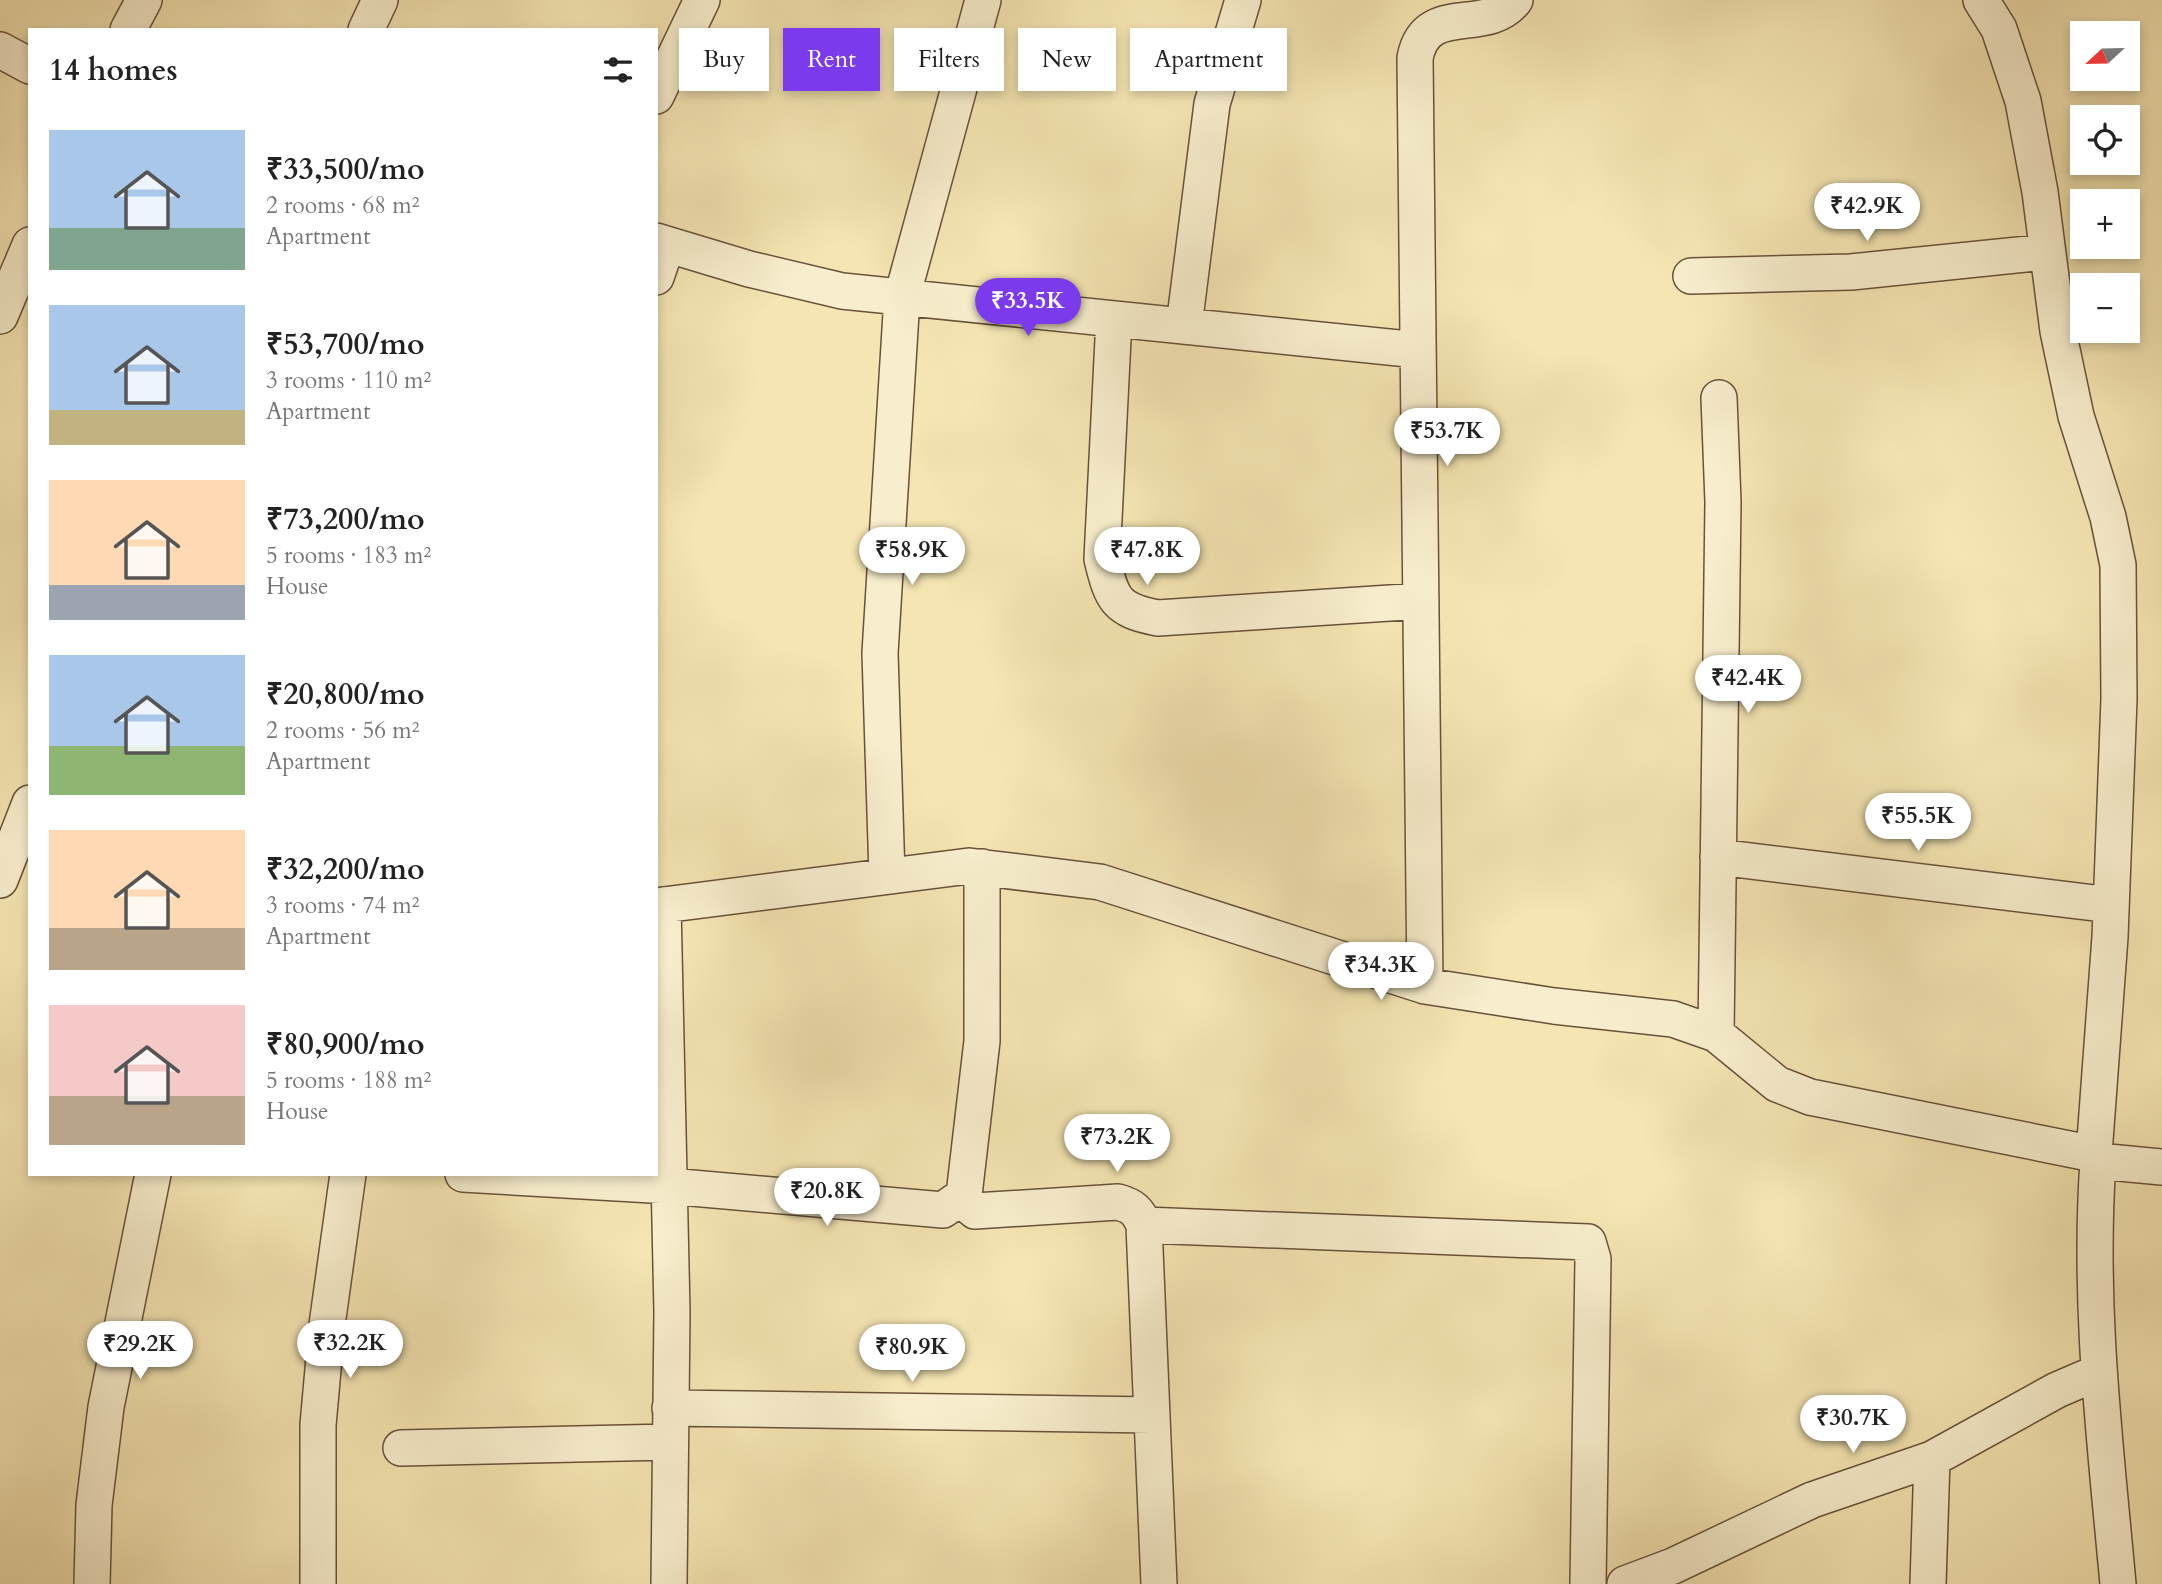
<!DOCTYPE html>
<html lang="en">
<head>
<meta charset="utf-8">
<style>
	:root { --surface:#fff; --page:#f6f6f6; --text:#222; --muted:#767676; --accent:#7c3aed }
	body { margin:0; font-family:Cardo,serif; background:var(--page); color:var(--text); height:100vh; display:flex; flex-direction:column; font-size:26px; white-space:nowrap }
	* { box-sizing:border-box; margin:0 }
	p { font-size:23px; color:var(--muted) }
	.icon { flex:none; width:38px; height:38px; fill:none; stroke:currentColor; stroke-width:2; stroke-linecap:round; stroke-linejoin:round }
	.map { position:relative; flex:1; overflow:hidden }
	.details { position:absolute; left:28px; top:28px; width:630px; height:1148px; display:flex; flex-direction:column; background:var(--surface); border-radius:0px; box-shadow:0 4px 10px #0003 }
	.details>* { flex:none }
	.hud { position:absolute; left:679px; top:28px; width:665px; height:63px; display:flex; gap:14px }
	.needle { width:46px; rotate:248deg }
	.tools { position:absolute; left:2070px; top:21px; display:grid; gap:14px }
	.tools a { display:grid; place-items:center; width:70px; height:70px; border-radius:0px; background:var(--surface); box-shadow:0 4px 10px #0003; font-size:35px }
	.price { position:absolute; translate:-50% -60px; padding:0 16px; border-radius:24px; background:#fff; color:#222; font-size:23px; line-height:46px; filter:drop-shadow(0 2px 4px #0008) }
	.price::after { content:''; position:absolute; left:50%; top:42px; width:21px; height:16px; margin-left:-10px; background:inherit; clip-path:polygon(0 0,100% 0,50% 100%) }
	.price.active { background:var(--accent); color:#fff }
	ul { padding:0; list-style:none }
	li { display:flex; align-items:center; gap:21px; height:175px; padding:0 21px }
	li span { display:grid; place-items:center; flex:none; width:196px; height:140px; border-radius:0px; color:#555 }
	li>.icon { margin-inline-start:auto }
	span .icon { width:84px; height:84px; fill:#fffc; stroke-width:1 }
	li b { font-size:30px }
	h2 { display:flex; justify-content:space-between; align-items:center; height:84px; padding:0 21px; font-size:30px }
	.chip { padding:0 24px; border-radius:0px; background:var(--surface); box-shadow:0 4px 10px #0003; font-size:24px; line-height:63px }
	.chip.active { background:var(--accent); color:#fff }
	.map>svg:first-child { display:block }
</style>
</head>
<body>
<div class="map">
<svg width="2162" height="1584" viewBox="0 0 2162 1584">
	<rect width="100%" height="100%" fill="#f4e5b2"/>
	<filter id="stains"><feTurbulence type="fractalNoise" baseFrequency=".00286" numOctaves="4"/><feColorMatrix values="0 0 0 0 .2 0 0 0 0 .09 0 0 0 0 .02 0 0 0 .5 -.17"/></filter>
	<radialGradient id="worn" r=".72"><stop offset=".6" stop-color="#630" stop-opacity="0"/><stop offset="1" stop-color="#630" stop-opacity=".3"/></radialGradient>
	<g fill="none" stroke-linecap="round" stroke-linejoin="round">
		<g stroke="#68523b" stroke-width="38">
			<path id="street" d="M1981,0L1999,29L2023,101L2040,192L2058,331L2076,416L2108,517L2118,565L2119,699L2110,937L2094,1154L2098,1161L2162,1167
				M128,30L144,0
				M366,30L380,0
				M0,50L30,66
				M656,96L702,0
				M656,241L749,269L842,291L1418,350
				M1691,276L1851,272L2046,252
				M656,277L667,245
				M0,316L30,245
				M1114,319L1102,559C1112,600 1116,610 1158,618L1421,601
				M1184,326L1212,104L1243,0
				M1718,857L2111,905
				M982,867V1041L964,1195L968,1205L975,1211L1118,1202C1133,1206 1138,1211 1144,1225L1159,1584
				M887,876L880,653L902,297L983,0
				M0,880L30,803
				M663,905L672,1312L669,1584
				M656,906L969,866L1100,882L1425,986L1554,1006L1673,1019L1716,1034L1777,1084L1810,1097L2094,1154
				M1425,986L1415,58C1426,0 1486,37 1515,0
				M1716,1034L1723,502L1719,398
				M2098,1161C2088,1305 2105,1441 2118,1584
				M463,1174L669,1186L943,1210L964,1195
				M1144,1225L1588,1242L1593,1259L1588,1584
				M670,1408L1152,1415
				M401,1448L670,1442
				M92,1584L94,1505L106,1407L153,1174
				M318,1584V1425L327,1325L348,1174
				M1625,1584L1673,1566L1812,1500L1932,1459L2057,1390L2099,1372
				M1928,1584L1932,1459"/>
		</g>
		<use href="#street" stroke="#f8eecd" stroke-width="35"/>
	</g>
	<rect width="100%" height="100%" filter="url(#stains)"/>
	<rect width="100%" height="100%" fill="url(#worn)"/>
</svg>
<div class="tools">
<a><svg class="needle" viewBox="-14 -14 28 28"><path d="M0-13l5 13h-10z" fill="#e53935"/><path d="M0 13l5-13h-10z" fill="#767676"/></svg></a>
<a><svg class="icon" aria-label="locate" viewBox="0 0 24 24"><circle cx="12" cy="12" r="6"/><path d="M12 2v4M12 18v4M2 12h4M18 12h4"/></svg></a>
<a>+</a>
<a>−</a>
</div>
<b class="price" style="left:1867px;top:243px">₹42.9K</b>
<b class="price active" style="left:1028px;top:338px">₹33.5K</b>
<b class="price" style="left:1447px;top:468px">₹53.7K</b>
<b class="price" style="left:912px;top:587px">₹58.9K</b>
<b class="price" style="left:1147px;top:587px">₹47.8K</b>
<b class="price" style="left:1748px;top:715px">₹42.4K</b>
<b class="price" style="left:1918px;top:853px">₹55.5K</b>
<b class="price" style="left:1381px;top:1002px">₹34.3K</b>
<b class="price" style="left:1117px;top:1174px">₹73.2K</b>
<b class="price" style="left:827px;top:1228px">₹20.8K</b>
<b class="price" style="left:350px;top:1380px">₹32.2K</b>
<b class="price" style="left:140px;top:1381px">₹29.2K</b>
<b class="price" style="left:912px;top:1384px">₹80.9K</b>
<b class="price" style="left:1853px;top:1455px">₹30.7K</b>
<div class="hud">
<a class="chip">Buy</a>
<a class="chip active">Rent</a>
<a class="chip">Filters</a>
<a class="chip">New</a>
<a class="chip">Apartment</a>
</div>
<section class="details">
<h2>14 homes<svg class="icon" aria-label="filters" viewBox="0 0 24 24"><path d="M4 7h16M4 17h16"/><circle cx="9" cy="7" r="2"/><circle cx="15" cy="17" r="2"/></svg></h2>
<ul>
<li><span style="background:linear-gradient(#a9c7e8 70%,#7fa58c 0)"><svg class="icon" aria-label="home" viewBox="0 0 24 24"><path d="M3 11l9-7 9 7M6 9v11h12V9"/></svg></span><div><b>₹33,500/mo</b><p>2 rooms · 68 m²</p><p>Apartment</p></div></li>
<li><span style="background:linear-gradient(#a9c7e8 75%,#c2b280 0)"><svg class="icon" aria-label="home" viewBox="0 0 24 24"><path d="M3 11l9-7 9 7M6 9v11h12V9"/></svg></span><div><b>₹53,700/mo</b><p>3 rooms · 110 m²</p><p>Apartment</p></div></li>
<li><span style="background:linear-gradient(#ffd9b3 75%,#9aa5b1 0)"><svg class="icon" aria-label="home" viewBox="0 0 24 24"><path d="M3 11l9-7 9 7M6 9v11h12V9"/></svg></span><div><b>₹73,200/mo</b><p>5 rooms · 183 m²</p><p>House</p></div></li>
<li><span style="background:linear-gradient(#a9c7e8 65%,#8fb573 0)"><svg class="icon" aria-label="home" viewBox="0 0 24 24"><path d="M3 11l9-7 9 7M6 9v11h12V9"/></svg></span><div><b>₹20,800/mo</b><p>2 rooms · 56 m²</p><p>Apartment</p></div></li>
<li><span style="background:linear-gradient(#ffd9b3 70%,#b9a48a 0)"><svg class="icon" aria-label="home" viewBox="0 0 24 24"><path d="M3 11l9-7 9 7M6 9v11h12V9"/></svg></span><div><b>₹32,200/mo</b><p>3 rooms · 74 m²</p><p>Apartment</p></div></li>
<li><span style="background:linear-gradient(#f6c9c9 65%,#b9a48a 0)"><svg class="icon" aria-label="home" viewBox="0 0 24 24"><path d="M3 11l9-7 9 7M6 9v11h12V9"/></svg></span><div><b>₹80,900/mo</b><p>5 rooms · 188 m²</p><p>House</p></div></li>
</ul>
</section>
</div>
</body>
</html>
